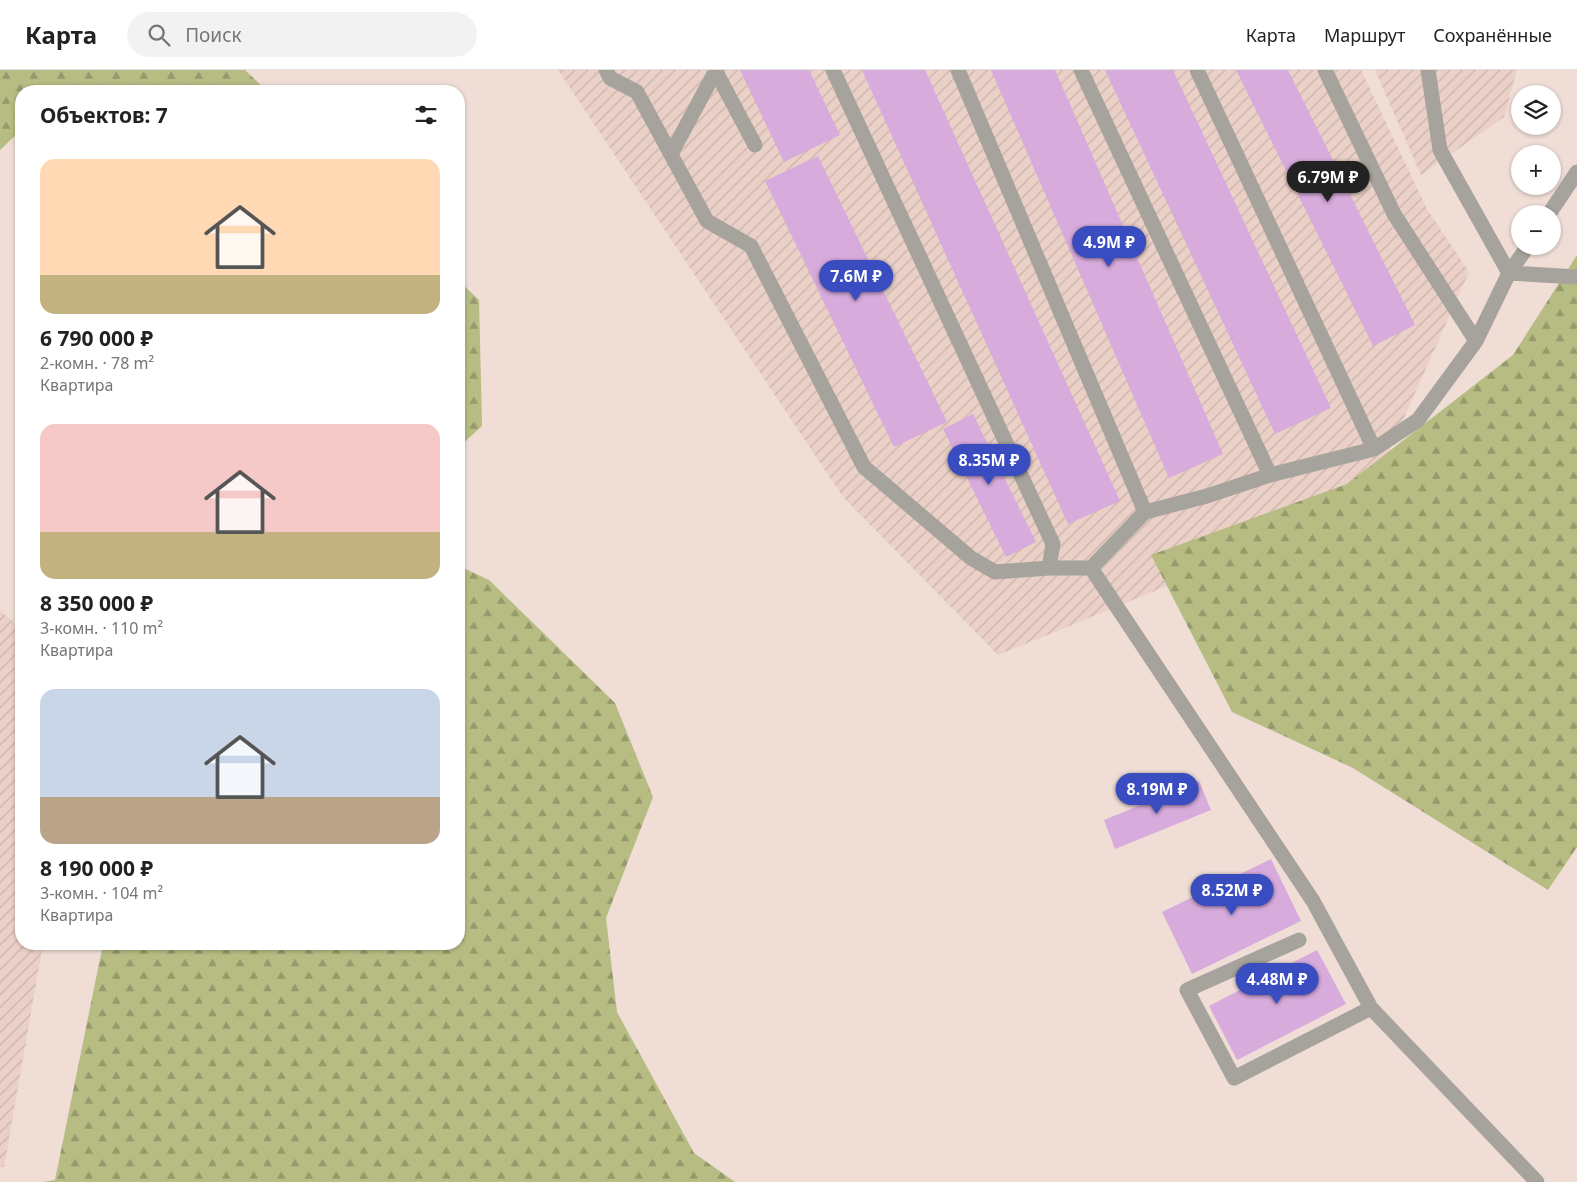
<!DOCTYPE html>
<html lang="ru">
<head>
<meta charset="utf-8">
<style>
	:root { --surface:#fff; --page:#f2f2f2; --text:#222; --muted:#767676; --line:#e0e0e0; --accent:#3a4dc0 }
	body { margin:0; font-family:"Noto Sans",sans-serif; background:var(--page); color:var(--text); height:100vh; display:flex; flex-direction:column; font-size:19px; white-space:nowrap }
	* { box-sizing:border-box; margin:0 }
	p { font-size:16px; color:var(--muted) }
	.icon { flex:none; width:28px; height:28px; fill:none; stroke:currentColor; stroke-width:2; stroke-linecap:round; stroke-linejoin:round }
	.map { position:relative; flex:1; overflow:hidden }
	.panel { position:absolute; left:15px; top:15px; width:450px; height:865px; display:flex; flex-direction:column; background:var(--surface); border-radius:20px; box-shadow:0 1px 4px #0004 }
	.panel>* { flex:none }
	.controls { position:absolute; left:1511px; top:15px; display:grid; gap:10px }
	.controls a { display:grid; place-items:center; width:50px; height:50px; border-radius:50%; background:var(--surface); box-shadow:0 1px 4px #0004; font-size:25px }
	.price { position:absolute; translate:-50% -42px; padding:0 11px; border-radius:18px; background:var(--accent); color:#fff; font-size:16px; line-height:32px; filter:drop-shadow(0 1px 2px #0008) }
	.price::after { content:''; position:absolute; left:50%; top:30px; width:15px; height:11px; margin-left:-8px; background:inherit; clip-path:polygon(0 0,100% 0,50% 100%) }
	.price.selected { background:#222; color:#fff }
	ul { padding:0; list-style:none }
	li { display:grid; align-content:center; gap:10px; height:265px; padding:0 25px }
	li span { display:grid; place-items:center; height:155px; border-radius:15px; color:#555 }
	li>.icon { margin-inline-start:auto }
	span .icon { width:90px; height:90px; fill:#fffc; stroke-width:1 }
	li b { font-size:21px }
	h2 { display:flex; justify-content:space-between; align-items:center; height:60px; padding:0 25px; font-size:21px }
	header { display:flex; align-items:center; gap:30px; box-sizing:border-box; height:70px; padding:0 25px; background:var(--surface); border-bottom:1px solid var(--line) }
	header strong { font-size:24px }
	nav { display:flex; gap:28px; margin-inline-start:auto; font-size:18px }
	.search { width:350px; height:45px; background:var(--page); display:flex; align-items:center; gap:12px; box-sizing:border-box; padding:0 18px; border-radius:28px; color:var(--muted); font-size:19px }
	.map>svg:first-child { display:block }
</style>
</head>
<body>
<header>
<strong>Карта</strong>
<div class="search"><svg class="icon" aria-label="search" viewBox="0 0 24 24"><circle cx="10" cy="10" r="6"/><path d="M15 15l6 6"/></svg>Поиск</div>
<nav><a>Карта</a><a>Маршрут</a><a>Сохранённые</a></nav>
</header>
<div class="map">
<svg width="1577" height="1112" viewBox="0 0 1577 1112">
	<defs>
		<pattern id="industrial-furrows" width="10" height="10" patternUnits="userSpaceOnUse" patternTransform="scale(1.25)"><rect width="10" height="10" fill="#ead0c7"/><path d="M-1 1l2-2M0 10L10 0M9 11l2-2" fill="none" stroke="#c9b3ab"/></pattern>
		<pattern id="forest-firs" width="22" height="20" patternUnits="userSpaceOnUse" patternTransform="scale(1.25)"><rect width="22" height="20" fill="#b6bc82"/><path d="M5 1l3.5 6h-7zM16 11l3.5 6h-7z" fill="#95996b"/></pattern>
	</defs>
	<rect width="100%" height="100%" fill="#efddd6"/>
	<path fill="url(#industrial-furrows)" d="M558,0H1361L1427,139L1469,202L1365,435L998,585L843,427Z
		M1375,0H1517L1504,47L1421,105Z
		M0,541L21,558V874H43L4,1097H0Z"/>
	<path fill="url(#forest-firs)" d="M0,0H245L267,21H21V60L0,80Z
		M1577,185V777L1548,820L1353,698L1232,642L1151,485L1347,414L1513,285Z
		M459,211L479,230L482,356L459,377Z
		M459,496L489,510L615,633L653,727L606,848L617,942L694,1083L735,1112H43L55,1110L103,874H459Z"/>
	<path fill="#d8abdd" d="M740,0H809L840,65L784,92Z
		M862,0H925L1120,431L1068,454Z
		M991,0H1055L1223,384L1169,408Z
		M1105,0H1173L1331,338L1275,364Z
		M1236,0H1288L1415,255L1373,276Z
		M818,86L947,352L894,377L765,111Z
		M973,344L1036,472L1006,487L943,359Z
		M1199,711L1211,740L1115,779L1104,750Z
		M1271,789L1301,851L1192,904L1162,842Z
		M1317,880L1346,934L1237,990L1209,936Z"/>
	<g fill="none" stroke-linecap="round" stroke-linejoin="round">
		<path stroke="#a6a29c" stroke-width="15" d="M606,0L610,8L637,22L707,151L751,176L864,397L971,488L995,502L1049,498H1091L1145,442L1207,426L1270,405L1374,379L1418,350L1476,271L1509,203L1528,176
			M715,0L755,75
			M833,0L1053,474L1049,498
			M958,0L1145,442
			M1081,0L1270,405
			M1197,0L1374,379
			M1325,0L1394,144L1476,271
			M1428,0L1440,80L1509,203L1577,207
			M671,84L715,2
			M1549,144L1577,102
			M1091,498L1313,831L1371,938L1537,1112
			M1299,870L1187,920L1234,1008L1371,938"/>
	</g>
</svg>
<div class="controls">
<a><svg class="icon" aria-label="layers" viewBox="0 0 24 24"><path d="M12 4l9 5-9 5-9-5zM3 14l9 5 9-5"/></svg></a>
<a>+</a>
<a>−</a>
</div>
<b class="price selected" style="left:1328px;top:133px">6.79M ₽</b>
<b class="price" style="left:1109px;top:198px">4.9M ₽</b>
<b class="price" style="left:856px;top:232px">7.6M ₽</b>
<b class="price" style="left:989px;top:416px">8.35M ₽</b>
<b class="price" style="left:1157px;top:745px">8.19M ₽</b>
<b class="price" style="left:1232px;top:846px">8.52M ₽</b>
<b class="price" style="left:1277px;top:935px">4.48M ₽</b>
<section class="panel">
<h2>Объектов: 7<svg class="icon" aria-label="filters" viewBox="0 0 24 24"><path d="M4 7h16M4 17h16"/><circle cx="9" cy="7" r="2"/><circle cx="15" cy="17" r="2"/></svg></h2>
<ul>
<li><span style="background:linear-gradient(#ffd9b3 75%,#c2b280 0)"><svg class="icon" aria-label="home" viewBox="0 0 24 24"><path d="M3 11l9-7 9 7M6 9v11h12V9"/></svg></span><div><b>6 790 000 ₽</b><p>2-комн. · 78 m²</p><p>Квартира</p></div></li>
<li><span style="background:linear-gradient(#f6c9c9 70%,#c2b280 0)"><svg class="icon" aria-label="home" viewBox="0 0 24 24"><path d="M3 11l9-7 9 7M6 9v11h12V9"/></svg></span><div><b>8 350 000 ₽</b><p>3-комн. · 110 m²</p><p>Квартира</p></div></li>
<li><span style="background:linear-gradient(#c9d6e8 70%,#b9a48a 0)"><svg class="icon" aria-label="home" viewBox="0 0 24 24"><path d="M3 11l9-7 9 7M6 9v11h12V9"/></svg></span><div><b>8 190 000 ₽</b><p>3-комн. · 104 m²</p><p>Квартира</p></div></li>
</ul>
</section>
</div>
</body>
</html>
